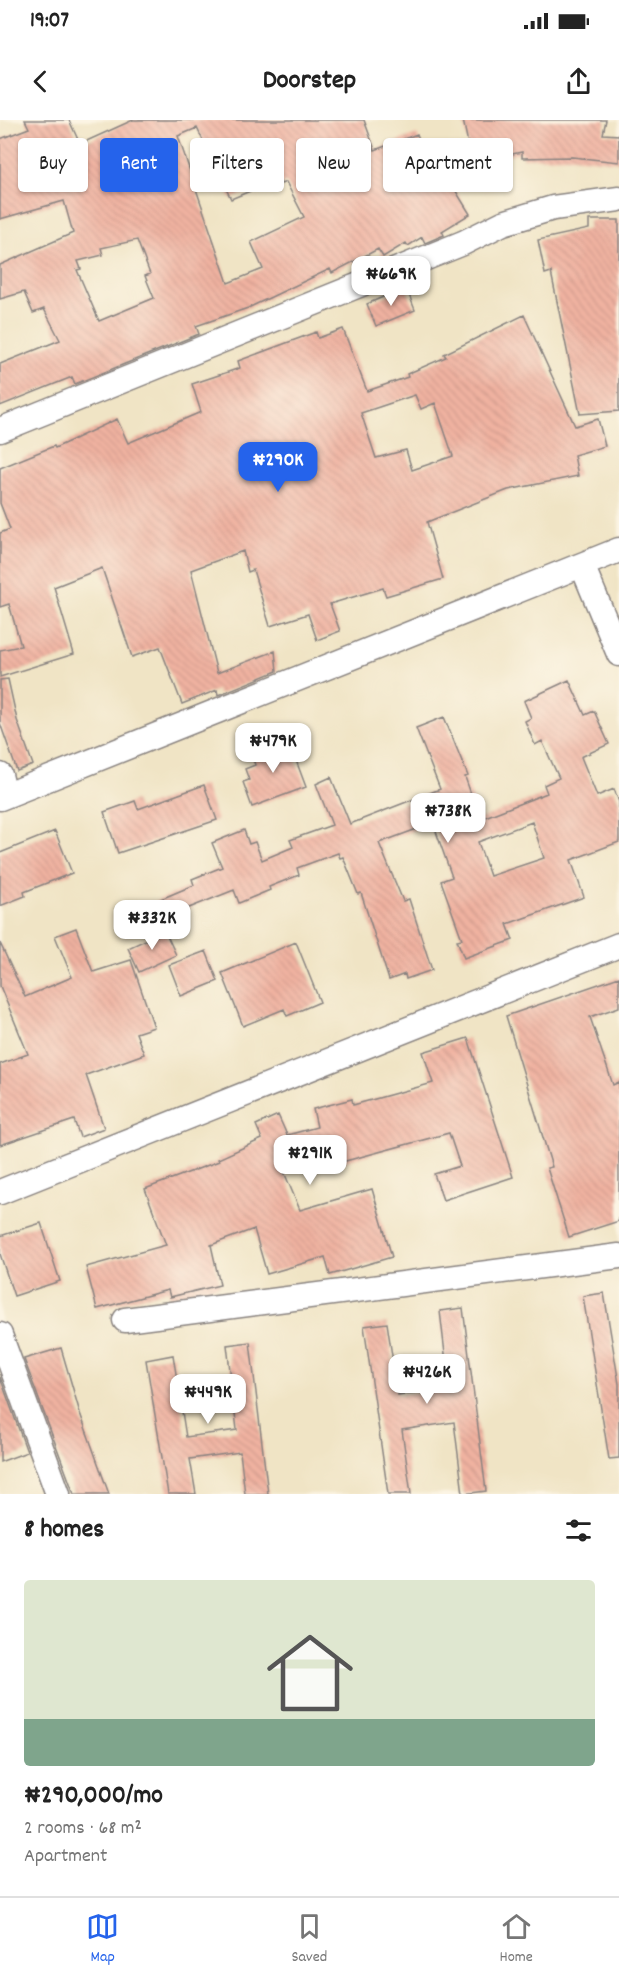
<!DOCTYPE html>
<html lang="en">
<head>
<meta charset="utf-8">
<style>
	:root { --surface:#fff; --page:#f6f6f6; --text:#222; --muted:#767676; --line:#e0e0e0; --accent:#2563eb }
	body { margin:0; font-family:Dekko,sans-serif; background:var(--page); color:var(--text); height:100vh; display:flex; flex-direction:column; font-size:22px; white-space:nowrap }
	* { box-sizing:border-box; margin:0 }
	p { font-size:20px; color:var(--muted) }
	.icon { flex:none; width:33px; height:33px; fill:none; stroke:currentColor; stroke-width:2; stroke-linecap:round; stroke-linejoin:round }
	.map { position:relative; height:1374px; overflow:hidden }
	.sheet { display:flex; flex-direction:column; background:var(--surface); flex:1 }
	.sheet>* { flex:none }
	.top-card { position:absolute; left:18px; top:18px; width:584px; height:54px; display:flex; gap:12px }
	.price { position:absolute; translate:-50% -51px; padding:0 14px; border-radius:12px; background:#fff; color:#222; font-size:20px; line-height:39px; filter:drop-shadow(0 2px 3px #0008) }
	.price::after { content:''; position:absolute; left:50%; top:36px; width:18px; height:14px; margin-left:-9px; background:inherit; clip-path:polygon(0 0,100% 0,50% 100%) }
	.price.current { background:var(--accent); color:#fff }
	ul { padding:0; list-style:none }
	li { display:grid; align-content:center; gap:12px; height:318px; padding:0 24px }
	li span { display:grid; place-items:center; height:186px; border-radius:6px; color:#555 }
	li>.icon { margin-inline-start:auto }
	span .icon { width:108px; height:108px; fill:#fffc; stroke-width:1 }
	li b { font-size:26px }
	h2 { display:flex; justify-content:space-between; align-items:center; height:72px; padding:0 24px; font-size:26px }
	.tag { padding:0 21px; border-radius:6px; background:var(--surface); box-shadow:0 2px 4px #0004; font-size:21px; line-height:54px }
	.tag.current { background:var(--accent); color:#fff }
	.status { display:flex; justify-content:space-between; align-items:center; height:42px; padding:0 30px; background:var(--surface); direction:ltr }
	.status svg { height:16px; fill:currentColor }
	header { display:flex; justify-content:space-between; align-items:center; height:78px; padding:0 24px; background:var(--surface); font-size:27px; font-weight:700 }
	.tabs { display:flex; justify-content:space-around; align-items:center; height:84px; border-top:2px solid var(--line); background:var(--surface); font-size:16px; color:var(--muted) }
	.tabs a { display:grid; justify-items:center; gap:3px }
	.tabs .current { color:var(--accent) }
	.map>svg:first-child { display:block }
</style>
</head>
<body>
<div class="status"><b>19:07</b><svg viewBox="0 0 49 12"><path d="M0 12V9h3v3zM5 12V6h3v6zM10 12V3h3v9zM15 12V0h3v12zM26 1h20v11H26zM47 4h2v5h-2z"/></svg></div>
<header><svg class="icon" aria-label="back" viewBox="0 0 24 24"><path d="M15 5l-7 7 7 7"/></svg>Doorstep<svg class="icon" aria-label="share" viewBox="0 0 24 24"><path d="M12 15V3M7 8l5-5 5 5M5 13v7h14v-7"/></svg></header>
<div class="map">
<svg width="619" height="1374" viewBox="0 0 619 1374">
	<defs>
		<pattern id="building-back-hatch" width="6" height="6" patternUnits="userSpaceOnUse" patternTransform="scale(1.5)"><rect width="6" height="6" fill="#f0b2a0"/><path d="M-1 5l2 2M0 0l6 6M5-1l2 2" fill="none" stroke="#ce998b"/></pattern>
	</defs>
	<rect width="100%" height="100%" fill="#fcf5e5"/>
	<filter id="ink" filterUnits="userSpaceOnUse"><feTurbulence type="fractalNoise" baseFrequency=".0167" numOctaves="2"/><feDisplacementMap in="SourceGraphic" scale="12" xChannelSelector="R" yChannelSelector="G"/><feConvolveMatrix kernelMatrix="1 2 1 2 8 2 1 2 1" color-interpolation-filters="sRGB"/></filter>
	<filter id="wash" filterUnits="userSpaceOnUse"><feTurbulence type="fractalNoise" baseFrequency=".008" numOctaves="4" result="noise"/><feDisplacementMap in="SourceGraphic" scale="24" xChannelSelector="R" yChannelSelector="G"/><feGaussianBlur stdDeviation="1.35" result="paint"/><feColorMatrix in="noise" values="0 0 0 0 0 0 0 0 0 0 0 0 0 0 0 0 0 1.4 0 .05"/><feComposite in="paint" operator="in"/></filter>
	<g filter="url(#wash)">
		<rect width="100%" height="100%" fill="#f0e4c5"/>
		<g id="blocks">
			<path fill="url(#building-back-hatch)" fill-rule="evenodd" d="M25,0H69L80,24L133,0H364L375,30L417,14L424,33L428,31L439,58L446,55L470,94L442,111L444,115L425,123L422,117L408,126L406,123L383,137L378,129L332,153L330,149L248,188L196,206L199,214L75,264L72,257L0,286V244L60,220L44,189L33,193L24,172L0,179V145L73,113L64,81L0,99V19L29,8ZM197,8L231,79L279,59L281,64L286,62L304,97L251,122L263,149L228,163L178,16ZM137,120L150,154L145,156L154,178L99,201L77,150L81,149L78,141L103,135L101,128Z
				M463,0H606L603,14L619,15V42L572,37L522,38V32L472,42Z
				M589,100H619V291L580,294L551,152L545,154L538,120L589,109Z
				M406,167L415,190L376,206L367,184Z
				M524,195L575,306L598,299L605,326L574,335L578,356L508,370L427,402L443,459L386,476L383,468L330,484L340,511L317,520L308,494L270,506L253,450L248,452L243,431L191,450L217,553L275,531L277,551L218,575L217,570L182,584L160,527L132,537L102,448L54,467L74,534L0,557V530L21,526L9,484L0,487V413L10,409L0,383V348L54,326L55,328L117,299L128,323L201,292L192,264L240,248L238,241L316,212L318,218L343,209L367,271L408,257L407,254L446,237L444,234ZM415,275L421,289L435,283L453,336L412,350L406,330L376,338L361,293Z
				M8,559L17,600L33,645L17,651L0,603V560Z
				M569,560L585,595L594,591L609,624L581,637L597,676L614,669L619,682V722L571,740L584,777L507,804L513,820L464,838L457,820L462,819L441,761L452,757L433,703L379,723L403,781L409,779L432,850L406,859L405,854L389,860L361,773L358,774L343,737L340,738L338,733L297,748L299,755L269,767L270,770L239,783L234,770L174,794L177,800L152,810L142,787L194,765L192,759L222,747L212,723L244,710L249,724L255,722L262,740L293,727L290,720L332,705L316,664L331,657L350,704L440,669L416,608L444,597L468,656L465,657L480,699L547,673L544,665L559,658L542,621L535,625L525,601L531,598L524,581ZM532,702L544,738L490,756L478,722Z
				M288,619L306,667L252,687L243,662L249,660L245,649L255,645L251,633Z
				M204,665L217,700L118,733L104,692L135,681L138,689Z
				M55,711L72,753L24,772L25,776L0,786V733Z
				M76,808L93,852L131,840L154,907L136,913L144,934L86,955L104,1008L80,1017L74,1000L0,1025V944L28,934L0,866V823L25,877L72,857L55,816Z
				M165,811L176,835L139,852L128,828Z
				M296,822L320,882L287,896L284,889L243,906L222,853Z
				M206,831L218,861L181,876L169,845Z
				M619,857V887L590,897L613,965L619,962V1101L569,1117L547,1048L552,1047L506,896Z
				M468,918L513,1057L443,1080L434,1054L460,1046L449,1013L327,1046L326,1041L284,1052L300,1090L372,1069L392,1137L330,1155L325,1137L267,1154L254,1109L211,1125L220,1165L170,1177L168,1170L97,1189L86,1147L166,1125L145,1069L219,1041L218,1039L262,1019L256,1005L278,995L287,1015L317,1007L313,989L352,979L353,985L433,963L423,932Z
				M41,1103L60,1161L14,1176L0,1134V1116Z
				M604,1173L619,1264V1338L609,1339L583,1176Z
				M463,1188L486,1371L463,1374L454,1302L402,1310L411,1374H388L364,1206L387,1203L398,1275L449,1268L440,1191Z
				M250,1222L268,1374H245L240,1332L190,1339L196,1374H168L146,1240L173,1235L186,1317L237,1310L227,1225Z
				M61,1228L80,1293L109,1374H74L24,1239Z
				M0,1257L27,1332L0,1342Z"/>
		</g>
	</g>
	<g filter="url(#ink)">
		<use href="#blocks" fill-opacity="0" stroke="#898380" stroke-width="1.5"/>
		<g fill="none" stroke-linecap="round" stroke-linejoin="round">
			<g stroke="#898380" stroke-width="27">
				<path id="minor" d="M0,310L463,123L503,103L553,88L619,79
					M582,445L619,534
					M0,655L5,676
					M0,678L619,430
					M0,1072L619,825
					M125,1200L619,1136
					M0,1215L58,1374"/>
			</g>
			<use href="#minor" stroke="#fff" stroke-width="24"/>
		</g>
	</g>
</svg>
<b class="price" style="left:391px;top:187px">₦669K</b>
<b class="price current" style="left:278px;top:373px">₦290K</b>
<b class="price" style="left:273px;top:654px">₦479K</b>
<b class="price" style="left:448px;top:724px">₦738K</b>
<b class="price" style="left:152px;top:831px">₦332K</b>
<b class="price" style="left:310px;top:1066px">₦291K</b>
<b class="price" style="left:427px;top:1285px">₦426K</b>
<b class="price" style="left:208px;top:1305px">₦449K</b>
<div class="top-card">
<a class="tag">Buy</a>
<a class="tag current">Rent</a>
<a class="tag">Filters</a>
<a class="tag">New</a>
<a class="tag">Apartment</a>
</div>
</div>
<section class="sheet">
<h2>8 homes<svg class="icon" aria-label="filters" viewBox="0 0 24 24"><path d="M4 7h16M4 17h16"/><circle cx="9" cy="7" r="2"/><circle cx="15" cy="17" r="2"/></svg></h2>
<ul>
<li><span style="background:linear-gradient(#dfe7d0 75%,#7fa58c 0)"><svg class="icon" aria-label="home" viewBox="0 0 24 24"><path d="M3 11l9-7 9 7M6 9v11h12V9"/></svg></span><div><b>₦290,000/mo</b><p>2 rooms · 68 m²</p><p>Apartment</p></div></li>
</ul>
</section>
<nav class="tabs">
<a class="current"><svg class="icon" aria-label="map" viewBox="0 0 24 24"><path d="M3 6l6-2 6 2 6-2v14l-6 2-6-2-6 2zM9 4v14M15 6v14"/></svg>Map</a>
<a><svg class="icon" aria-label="saved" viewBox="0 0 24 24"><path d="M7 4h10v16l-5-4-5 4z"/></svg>Saved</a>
<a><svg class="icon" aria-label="home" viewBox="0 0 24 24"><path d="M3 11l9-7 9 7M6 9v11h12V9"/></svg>Home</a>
</nav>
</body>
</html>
